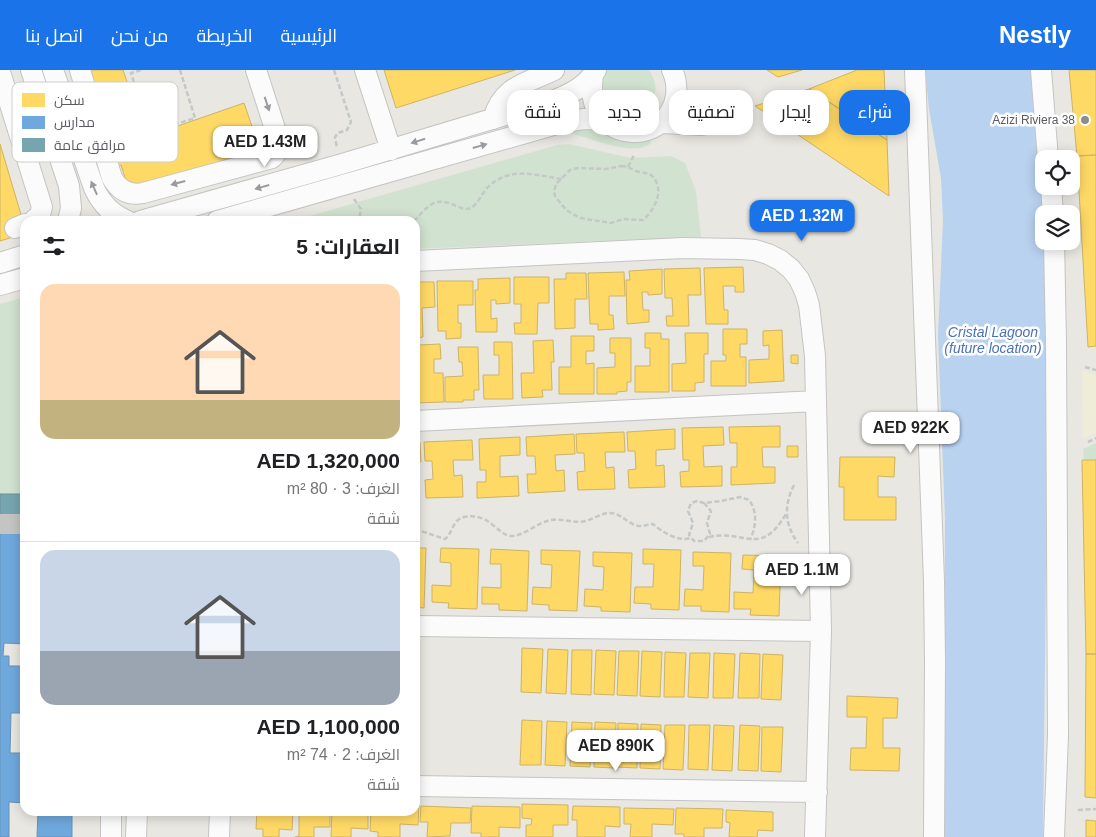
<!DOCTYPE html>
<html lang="ar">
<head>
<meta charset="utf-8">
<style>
	:root { --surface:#fff; --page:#f2f2f2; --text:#202124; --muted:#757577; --line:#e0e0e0; --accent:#1a73e8 }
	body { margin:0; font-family:Arial,Cairo,sans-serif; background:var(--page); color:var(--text); direction:rtl; height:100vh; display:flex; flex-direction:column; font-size:19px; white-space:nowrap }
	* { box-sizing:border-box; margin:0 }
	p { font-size:16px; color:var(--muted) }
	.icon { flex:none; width:28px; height:28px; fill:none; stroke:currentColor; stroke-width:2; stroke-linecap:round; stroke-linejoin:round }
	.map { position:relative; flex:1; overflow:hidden; direction:ltr }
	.panel { position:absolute; left:20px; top:146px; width:400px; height:600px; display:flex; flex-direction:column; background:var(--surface); border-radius:15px; box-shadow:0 2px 12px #0003; direction:rtl }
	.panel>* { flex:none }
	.guide { position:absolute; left:435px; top:20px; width:475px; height:45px; direction:rtl; display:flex; gap:10px }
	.tools { position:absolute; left:1035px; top:80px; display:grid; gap:10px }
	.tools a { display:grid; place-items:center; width:45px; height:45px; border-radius:10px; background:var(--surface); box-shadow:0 2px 12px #0003; font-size:25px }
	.price { position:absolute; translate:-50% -42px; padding:0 11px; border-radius:10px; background:#fff; color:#222; font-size:16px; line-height:32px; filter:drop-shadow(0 1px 2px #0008) }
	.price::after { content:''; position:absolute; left:50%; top:30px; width:15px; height:11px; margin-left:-8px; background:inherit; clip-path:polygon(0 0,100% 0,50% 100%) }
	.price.on { background:var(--accent); color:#fff }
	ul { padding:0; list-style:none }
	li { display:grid; align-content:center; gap:10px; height:265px; padding:0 20px }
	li+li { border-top:1px solid var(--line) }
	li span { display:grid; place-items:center; height:155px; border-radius:15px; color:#555 }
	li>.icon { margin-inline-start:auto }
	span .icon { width:90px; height:90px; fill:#fffc; stroke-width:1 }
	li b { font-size:21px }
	h2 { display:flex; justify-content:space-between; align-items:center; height:60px; padding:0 20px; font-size:21px }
	.pill { padding:0 18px; border-radius:15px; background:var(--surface); box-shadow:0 2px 12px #0003; font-size:18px; line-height:45px }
	.pill.on { background:var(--accent); color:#fff }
	header { display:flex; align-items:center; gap:30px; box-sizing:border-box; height:70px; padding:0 25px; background:var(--accent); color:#fff }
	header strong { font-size:24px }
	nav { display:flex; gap:28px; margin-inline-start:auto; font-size:18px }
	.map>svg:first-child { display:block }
</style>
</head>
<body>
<header>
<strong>Nestly</strong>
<nav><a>الرئيسية</a><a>الخريطة</a><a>من نحن</a><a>اتصل بنا</a></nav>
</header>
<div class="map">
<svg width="1096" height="767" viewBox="0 0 1096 767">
	<rect width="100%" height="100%" fill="#e8e7e2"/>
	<path fill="#d1e3d0" d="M607,0H649C674,36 619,65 603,29C599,19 601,9 607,0Z
		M575,28L577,37L539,47L537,43Z
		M591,56L603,61L649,68L651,73C633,89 589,66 567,63C560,62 551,66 545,68L543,64Z
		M569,74L631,88L671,86L685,93L696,121L701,167L415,179V151H292L557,75Z
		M25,227V424H0V234Z
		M1096,373V390H1084L1083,379Z"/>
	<path fill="#efecd8" d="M1082,300L1096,305V363L1083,369Z"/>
	<path fill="#b9d2f0" d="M925,0H1033C1038,57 1044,114 1044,171H1045L1047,408L1043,767H944L945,448L938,266L943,150L941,108L929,39Z"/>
	<path fill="#ffd966" stroke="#cdb364" d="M84,0H123L146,67L244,33L260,80L130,123L121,95L115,97Z
		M384,0H515L396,38Z
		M767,0H802L778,7Z
		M857,0H884L887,70L809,19Z
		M1069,0H1096V85L1077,86Z
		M809,19L887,70L889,126L755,36Z
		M0,74L22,148L16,166L0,171Z
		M1096,85V276L1088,277L1077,86Z
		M743,197L744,222H735V216H723L724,240H728V254H706L704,198Z
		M700,198L701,225H688L689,256H667L666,246H673L672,228H665L664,199Z
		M662,199V224L648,225V222H642L643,240H649V252L627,254L626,210H630L629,201Z
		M624,202L625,226H609V245H613L614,259L598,260V254H590L588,203Z
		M566,203H586L587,229H575V258L555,259L554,209H566Z
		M514,207H549V233H538L537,264H515L514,253H521V234H514Z
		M510,208V233L496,234V230H491V249L497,248V262H476L475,220H478V209Z
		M437,211H473V235H458V253H461V268L446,269V261H438Z
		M415,212H434L435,237L422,238L423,267L415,268Z
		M723,259H747V274H740V287H746V316H711V291H726V285H723Z
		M782,260L784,311L749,313V290L769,289V275L763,276V261Z
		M645,263H661V269H669V322H635V296H650V278H645Z
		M685,263H708V284H704V312L695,313V321H672V294L686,293Z
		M571,266H594V281H586V294L594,293V324H559V297H571Z
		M610,268H631V312H627V321L617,322V324H597V298L615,297V283H610Z
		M553,270L554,292H551L552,320H542L543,327L522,328L521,303H534L533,271Z
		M494,272H512L513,329H484L483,305H499V285H494Z
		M440,274L441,289H434V303H443L444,332L415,333V306H419V275Z
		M458,277H478L479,320H474V330H463V332H445V307L463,306L462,292H459Z
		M791,285H798V294L791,293Z
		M780,356V377H762L763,397H775V413L731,415V397H737V373H730L729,357Z
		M723,357L724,375L703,376L704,397L722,396V416L681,417L680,402L689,401V390H683L682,358Z
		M675,359V379L656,380V396L664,395L665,417L629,418L628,400L636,399L635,381H628L627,362Z
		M624,362L625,382H605L606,398L614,397L615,419L578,420L577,402L585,401L584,383H577L576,364Z
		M574,364L575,384L555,385L556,401L564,400L565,421L528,423L527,404H536L535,386H527L526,367Z
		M520,367V385L500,386V407L518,406L519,426L477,428V412H486V400H480L479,369Z
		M472,370L473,390H453L454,406L462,405L463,427L426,428L425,410L433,409L432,391H425L424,372Z
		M420,372L421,392H415V373Z
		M787,376H798V387H787Z
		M840,387H895L894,407L878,406V427H896V450H844V417H839Z
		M1082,390H1096V584H1086Z
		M415,478H426L424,538L415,537Z
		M441,478L479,479L477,539L448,538L449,533L432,532V515L451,516V493L440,492Z
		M491,479L529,481L527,541L499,540V534H482V517L501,518V494H490Z
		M643,479L681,480L679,540L651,539V534L634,533L635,517H653L654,494H643Z
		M541,480L580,481L577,541L549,540V535L532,534L533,517L551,518L552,495L541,494Z
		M593,482L632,483L630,542L601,541V537L584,536L585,519L603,520L604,497L593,496Z
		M693,482L731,483L729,542L701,541V536H684L685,519L703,520L704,496H693Z
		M743,485L781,486L779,546L750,545L751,539H734V522L753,523L754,500L742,499Z
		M790,503H800V515H790Z
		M522,578L543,579L541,623L521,622Z
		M548,579L568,580L566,624L546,623Z
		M572,580H592L591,625L571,624Z
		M596,580L616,581L614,625L594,624Z
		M619,581H639L637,626L617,625Z
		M642,581L662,582L660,627L640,626Z
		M665,582L686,583L684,627H664Z
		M690,583H710L708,628L688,627Z
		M714,583L735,584L733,628H713Z
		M740,583L760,584L759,628H738Z
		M763,584L783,585L781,630L761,629Z
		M1086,584H1096V728L1085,727Z
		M847,626L898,628L897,648H883V678H900L899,701L850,700L851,678H866L867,647H847Z
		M522,650L542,651L541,695H520Z
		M547,651L567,652L565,696L545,695Z
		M572,652L592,653L590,697L570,696Z
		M595,652L616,653L614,698L594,697Z
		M618,653L638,654L637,698L617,697Z
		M641,654L661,655L660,699L640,698Z
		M665,655H685L683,700L663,699Z
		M689,655H710L708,700L688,699Z
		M714,655L734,656L732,701L712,700Z
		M740,655L760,656L758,701L738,700Z
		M762,657H783L781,702L761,701Z
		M522,734L568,735V755H553V767H526V755H531L532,749L522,748Z
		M415,735H419L418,755L400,754V767H378V762L370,761L371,741H415Z
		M421,736L471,738L470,753H451L450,766L427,767L428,752H420Z
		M472,736L520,737V758L499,757V767H481V763H471Z
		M573,736L620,737V757L605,756V767H577V750H572Z
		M624,738L674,739L673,755L652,754V767H630L631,754H624Z
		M676,738L723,739L722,758H704V767H684V764H675Z
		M726,740L773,742V761L758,760L757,767H729L730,753L726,752Z
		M257,741H293L292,760L279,759V767H263V759H256Z
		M299,741H330V757H314V767H295L299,766Z
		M332,741H368V759L351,758V767H331Z
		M1086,750L1096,751V767H1086Z"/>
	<path fill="#6fa8dc" stroke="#6891b7" d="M0,446L25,447V574L4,573L3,586H9V596H25V643H11L10,683H25V733L9,732V767H0Z
		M38,741H72V767H37Z"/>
	<path fill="#76a5af" stroke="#6d8f97" d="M0,424H25V447L0,446Z"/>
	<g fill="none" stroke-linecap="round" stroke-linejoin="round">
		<path stroke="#c4c4c2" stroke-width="20" stroke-dasharray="20 10" stroke-linecap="butt" d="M0,454H25"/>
		<g stroke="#c5c4c3" stroke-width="22">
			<path id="minor" d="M31,0L69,116L71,138L68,151
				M53,0L94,118C101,133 112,145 128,151
				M80,0L112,108C119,120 129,126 143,123L272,88C278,82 280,77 278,68L256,0
				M365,0L391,80
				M915,0L934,511L935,592L934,767
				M1041,0L1048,89
				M0,2L42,137L40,145L33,151
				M593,6C582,73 667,80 676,26C677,17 676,8 672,0
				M493,49C503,15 526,14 554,0
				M661,53L702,55L721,48H742
				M1051,116L1053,144
				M140,151L342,94L552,31C569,25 587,16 596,0
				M217,151L564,52L584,49L604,50
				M15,158L25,154
				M415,191L683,178L739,179L755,180L768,184L780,190L791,199L799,209L805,222L809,235L815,286L821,561L815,767
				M0,193L25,185
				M0,215L25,208
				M415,351L816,331
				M415,556L821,561
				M415,716L817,722
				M111,767V741
				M136,767L137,741
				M219,767L220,741
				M1054,767L1058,665L1056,271L1054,171"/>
		</g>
		<path stroke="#c4c8c6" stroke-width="2.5" stroke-dasharray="5 2.5" stroke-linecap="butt" d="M141,0L131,3L150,62L195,48L180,0
			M334,0L351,52L347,60L338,63L335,67L337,78
			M621,96C627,96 630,98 636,101C641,103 646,102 651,105C666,118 655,140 643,150L623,149L611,153L580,148L566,140L555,126L554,122L556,114L570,100L578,98L606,99Z
			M628,97L634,85
			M354,129L361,139L359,151
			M414,151C420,145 426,137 434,133C449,127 461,143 471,138C478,134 482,123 488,117C510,96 535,105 562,109
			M1085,297L1096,300
			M1088,372L1096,368
			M794,415C784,435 784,454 798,473
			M704,433L711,441L707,453L710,464L704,471H694L689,465L693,453L688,441L691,433L697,431L704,433L721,431L740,427L749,430C758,442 756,457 750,470
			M415,459L445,469C453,463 452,450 464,447C491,442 497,466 512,466C526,465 538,452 551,450C563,448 574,454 586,451C594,449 603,442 611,443C619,443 627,452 635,455C642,458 647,454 653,454C662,462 678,472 690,468
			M709,467C745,459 760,488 786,444
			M1078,740L1096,739"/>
		<use href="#minor" stroke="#fcfbfb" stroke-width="20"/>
	</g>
	<defs><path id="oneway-solid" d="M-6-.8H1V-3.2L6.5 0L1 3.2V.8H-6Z" transform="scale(1.25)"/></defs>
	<g fill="#9a9b9e">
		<use href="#oneway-solid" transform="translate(267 34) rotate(72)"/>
		<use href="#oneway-solid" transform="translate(418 71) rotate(163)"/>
		<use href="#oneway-solid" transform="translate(480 76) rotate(-16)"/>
		<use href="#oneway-solid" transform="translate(178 113) rotate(165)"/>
		<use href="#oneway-solid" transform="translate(262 117) rotate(164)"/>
		<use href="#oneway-solid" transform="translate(94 118) rotate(-114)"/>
	</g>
	<circle fill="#8b8c8e" stroke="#fff" stroke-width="2" cx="1085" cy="50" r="5"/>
	<g text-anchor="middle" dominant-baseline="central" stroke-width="5" stroke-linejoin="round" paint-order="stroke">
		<g font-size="12" fill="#595b60" stroke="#fff" text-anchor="end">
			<text x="1075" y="50">Azizi Riviera 38</text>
		</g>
		<g font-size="14" font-style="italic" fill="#4b72b5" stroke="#fff">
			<text x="993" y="262">Cristal Lagoon<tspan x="993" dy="16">(future location)</tspan></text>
		</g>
	</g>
	<rect x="12" y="12" width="166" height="80" rx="8" fill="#fff" stroke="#cdcecf" stroke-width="1"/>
	<rect x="22" y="23" width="23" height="14" fill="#ffd966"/>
	<rect x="22" y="46" width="23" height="13" fill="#6fa8dc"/>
	<rect x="22" y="68" width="23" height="14" fill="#76a5af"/>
	<g font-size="14" fill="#595b60">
		<text x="54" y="35">سكن</text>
		<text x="54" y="57">مدارس</text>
		<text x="54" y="80">مرافق عامة</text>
	</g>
</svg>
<div class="tools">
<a><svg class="icon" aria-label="locate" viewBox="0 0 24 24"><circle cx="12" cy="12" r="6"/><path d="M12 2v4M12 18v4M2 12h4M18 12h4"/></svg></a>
<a><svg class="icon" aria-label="layers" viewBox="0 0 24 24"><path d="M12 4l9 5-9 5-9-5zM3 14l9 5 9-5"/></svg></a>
</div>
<b class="price" style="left:265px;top:98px">AED 1.43M</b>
<b class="price on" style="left:802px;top:172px">AED 1.32M</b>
<b class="price" style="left:911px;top:384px">AED 922K</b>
<b class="price" style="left:802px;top:526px">AED 1.1M</b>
<b class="price" style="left:616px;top:702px">AED 890K</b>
<div class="guide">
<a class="pill on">شراء</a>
<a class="pill">إيجار</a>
<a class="pill">تصفية</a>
<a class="pill">جديد</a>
<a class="pill">شقة</a>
</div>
<section class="panel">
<h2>العقارات: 5<svg class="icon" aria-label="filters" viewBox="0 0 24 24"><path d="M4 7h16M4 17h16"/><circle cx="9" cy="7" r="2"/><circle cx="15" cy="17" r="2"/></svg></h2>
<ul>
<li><span style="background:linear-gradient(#ffd9b3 75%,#c2b280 0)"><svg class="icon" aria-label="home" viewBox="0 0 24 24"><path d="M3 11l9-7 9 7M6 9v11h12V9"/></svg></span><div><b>AED 1,320,000</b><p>الغرف: 3 · 80 m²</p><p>شقة</p></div></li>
<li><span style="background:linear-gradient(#c9d6e8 65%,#9aa5b1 0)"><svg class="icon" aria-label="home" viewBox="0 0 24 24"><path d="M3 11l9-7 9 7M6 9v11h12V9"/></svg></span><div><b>AED 1,100,000</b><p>الغرف: 2 · 74 m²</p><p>شقة</p></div></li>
</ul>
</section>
</div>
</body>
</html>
